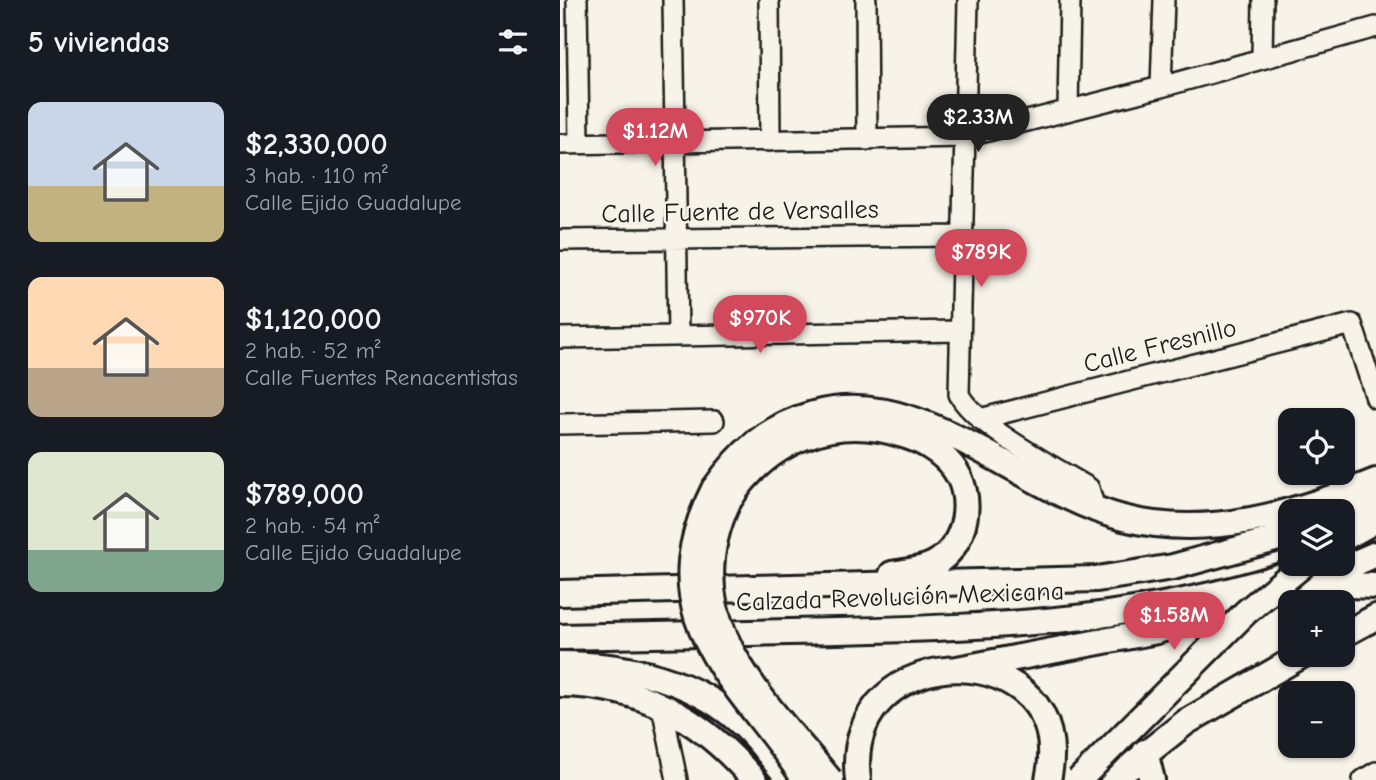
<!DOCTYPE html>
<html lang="es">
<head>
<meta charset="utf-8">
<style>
	:root { --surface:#171b24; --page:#242831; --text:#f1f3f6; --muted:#9ea1a6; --accent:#d1495b }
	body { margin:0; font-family:"Comic Neue",sans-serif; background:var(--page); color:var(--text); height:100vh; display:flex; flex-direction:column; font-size:26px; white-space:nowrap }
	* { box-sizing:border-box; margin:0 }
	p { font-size:23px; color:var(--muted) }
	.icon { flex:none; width:38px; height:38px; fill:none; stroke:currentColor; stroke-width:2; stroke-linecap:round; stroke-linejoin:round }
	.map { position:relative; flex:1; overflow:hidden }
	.panel { display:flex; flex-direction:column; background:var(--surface); width:560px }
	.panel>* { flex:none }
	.buttons { position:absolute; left:718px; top:408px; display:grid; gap:14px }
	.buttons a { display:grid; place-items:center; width:77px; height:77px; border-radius:14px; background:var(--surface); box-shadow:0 2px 5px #0004; font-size:35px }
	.price { position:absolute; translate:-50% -60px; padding:0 16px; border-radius:24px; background:var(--accent); color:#fff; font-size:23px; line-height:46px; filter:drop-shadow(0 2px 4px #0008) }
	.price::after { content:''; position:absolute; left:50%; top:42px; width:21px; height:16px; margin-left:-10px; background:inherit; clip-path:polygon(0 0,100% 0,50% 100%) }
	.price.selected { background:#222; color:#fff }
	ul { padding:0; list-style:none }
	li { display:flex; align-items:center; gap:21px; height:175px; padding:0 28px }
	li span { display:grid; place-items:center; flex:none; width:196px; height:140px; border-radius:14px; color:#555 }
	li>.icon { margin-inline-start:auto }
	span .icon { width:84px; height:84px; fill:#fffc; stroke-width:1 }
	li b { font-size:30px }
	h2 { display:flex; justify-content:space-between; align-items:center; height:84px; padding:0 28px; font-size:30px }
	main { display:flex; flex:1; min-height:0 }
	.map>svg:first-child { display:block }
</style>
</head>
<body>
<main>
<section class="panel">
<h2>5 viviendas<svg class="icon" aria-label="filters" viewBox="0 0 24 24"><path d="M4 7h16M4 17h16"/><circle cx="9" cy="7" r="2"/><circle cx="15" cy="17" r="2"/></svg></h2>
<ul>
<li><span style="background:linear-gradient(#c9d6e8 60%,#c2b280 0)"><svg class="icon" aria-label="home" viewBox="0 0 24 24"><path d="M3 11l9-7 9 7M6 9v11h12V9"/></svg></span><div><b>$2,330,000</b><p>3 hab. · 110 m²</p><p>Calle Ejido Guadalupe</p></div></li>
<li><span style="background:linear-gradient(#ffd9b3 65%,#b9a48a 0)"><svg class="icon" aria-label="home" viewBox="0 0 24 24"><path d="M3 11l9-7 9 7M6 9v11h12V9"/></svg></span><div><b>$1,120,000</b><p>2 hab. · 52 m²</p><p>Calle Fuentes Renacentistas</p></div></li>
<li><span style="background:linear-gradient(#dfe7d0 70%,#7fa58c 0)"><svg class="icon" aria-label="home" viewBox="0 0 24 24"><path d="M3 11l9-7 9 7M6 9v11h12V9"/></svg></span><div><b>$789,000</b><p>2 hab. · 54 m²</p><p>Calle Ejido Guadalupe</p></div></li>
</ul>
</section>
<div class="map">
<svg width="816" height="780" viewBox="0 0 816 780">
	<rect width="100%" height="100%" fill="#f7f3e8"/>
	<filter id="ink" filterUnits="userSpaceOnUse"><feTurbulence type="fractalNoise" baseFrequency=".0143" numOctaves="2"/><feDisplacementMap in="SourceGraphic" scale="14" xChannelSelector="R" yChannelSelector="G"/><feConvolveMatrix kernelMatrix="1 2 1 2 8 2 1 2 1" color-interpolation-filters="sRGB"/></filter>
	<g filter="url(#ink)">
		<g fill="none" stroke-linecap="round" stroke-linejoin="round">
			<g stroke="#1c1c1c" stroke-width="24">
				<path id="minor" d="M17,0L19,143
					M113,0L118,336
					M209,0L210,141
					M306,0L307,140
					M408,0L399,394C412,424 498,469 529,488L535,509
					M702,57L703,0
					M601,87L604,0
					M508,110L510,0
					M0,144L404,137L601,87L816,27
					M0,240L403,236
					M0,338L400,331
					M420,419L792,324L816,398
					M0,424L154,421
					M102,706L117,780
					M803,780L816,772"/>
			</g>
			<g stroke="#1c1c1c" stroke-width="30">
				<path id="major" d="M154,489C180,452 208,426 253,414C363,384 460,491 563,518C648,540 737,513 816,481
					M168,502C206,441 273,412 343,435C361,440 380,451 392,466C416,495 407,546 374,564C361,571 346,571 332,574
					M782,515L816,502
					M782,539L816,520
					M758,584L816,586
					M741,587L816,554
					M0,593L537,579L613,567L730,535
					M782,635L816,617
					M0,637C92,635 184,633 277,631C446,627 597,621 758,564
					M0,664C66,664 136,679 185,727C202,743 215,764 231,780
					M397,669L597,631L683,605
					M0,684C82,685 141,718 194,780
					M585,752L592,780
					M298,780C280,631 521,634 488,780
					M553,780L626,722L744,654"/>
			</g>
			<use href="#minor" stroke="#f7f3e8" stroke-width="19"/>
			<use href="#major" stroke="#f7f3e8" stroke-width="24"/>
			<g stroke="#1c1c1c" stroke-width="30" stroke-linecap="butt">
				<path id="major-bridge" d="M154,489C86,621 180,680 245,780
					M168,502C114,619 201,696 270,780
					M519,780L686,612L744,564"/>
			</g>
			<use href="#major-bridge" stroke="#f7f3e8" stroke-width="24"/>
		</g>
	</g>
	<g text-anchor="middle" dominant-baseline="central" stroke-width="5" stroke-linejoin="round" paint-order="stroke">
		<g font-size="26" fill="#1c1c1c" stroke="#f7f3e8">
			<text transform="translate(180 212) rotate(-1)">Calle Fuente de Versalles</text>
			<text transform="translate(600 346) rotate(-14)">Calle Fresnillo</text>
			<text transform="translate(340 597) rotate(-2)">Calzada Revolución Mexicana</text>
		</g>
	</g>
</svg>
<div class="buttons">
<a><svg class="icon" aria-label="locate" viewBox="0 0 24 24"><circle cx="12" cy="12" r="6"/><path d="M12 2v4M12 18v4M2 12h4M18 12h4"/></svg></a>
<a><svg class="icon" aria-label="layers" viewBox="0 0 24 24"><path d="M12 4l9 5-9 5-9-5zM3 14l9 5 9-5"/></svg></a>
<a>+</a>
<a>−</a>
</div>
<b class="price selected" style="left:418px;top:154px">$2.33M</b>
<b class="price" style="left:95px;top:168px">$1.12M</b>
<b class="price" style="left:421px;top:289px">$789K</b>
<b class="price" style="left:200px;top:355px">$970K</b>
<b class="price" style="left:614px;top:652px">$1.58M</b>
</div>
</main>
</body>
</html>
